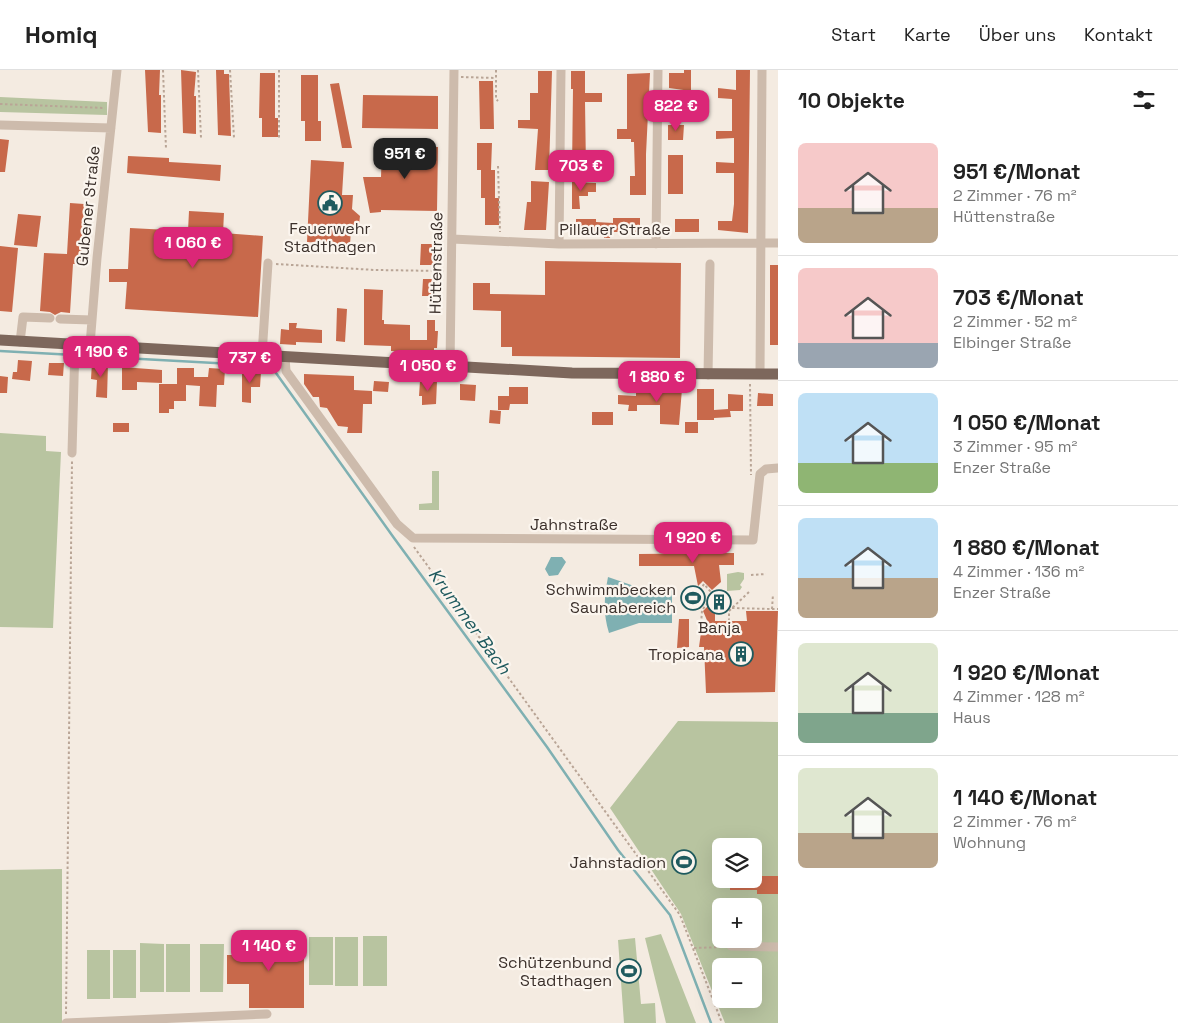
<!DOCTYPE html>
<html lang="de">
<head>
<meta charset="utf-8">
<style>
	:root { --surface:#fff; --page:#f6f6f6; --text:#222; --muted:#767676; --line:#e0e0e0; --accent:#db2777 }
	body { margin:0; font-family:"Space Grotesk",sans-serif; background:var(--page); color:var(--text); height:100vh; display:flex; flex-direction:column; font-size:19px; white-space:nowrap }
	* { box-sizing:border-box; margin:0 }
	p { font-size:16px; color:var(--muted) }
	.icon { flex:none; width:28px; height:28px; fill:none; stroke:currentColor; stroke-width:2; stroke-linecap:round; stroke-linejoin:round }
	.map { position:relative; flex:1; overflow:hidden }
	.sheet { display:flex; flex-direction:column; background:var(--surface); width:400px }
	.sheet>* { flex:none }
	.tools { position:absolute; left:712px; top:768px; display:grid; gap:10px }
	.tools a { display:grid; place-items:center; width:50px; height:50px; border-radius:8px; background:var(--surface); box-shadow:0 5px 20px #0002; font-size:25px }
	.price { position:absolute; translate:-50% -42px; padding:0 11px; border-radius:10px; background:var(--accent); color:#fff; font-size:16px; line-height:32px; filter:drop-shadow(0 1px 2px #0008) }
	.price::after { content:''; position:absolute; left:50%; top:30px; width:15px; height:11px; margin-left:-8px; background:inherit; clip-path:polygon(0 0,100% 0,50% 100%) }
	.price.active { background:#222; color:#fff }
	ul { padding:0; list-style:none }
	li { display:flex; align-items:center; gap:15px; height:125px; padding:0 20px }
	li+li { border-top:1px solid var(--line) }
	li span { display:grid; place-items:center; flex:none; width:140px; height:100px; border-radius:8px; color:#555 }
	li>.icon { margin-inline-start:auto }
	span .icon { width:60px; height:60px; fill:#fffc; stroke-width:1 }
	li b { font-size:21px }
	h2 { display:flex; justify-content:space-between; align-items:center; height:60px; padding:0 20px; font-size:21px }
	header { display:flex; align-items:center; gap:30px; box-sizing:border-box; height:70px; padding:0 25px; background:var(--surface); border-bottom:1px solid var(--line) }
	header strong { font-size:24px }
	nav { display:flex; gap:28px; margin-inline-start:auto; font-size:18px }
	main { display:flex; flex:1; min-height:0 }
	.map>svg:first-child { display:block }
</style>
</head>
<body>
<header>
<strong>Homiq</strong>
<nav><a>Start</a><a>Karte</a><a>Über uns</a><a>Kontakt</a></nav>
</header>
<main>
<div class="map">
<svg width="778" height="953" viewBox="0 0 778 953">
	<rect width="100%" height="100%" fill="#f4ebe1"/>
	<path fill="#b8c4a0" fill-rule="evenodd" d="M0,27L107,32V45L0,42Z
		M0,363L46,366V381L61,382L53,558L0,557Z
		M432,401H439V440H419V434L432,433Z
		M738,502L744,503V509L740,515L742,517L740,520L727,521V504Z
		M678,651L778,652V953H725L681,844L610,738ZM721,776H754V809H721ZM721,836H754V869H721ZM721,896H754V929H721Z
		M62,799V953H0V800Z
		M661,864L696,953H666L645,868Z
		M363,866H387V916H363Z
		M309,867H333V915H309Z
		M335,867H358V916H335Z
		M635,868L641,934L655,933L656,953H624L618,870Z
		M140,873L164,874V922H140Z
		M166,874H190V922H166Z
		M200,874H224L223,922H200Z
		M87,880H110V929H87Z
		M113,880H136V928H113Z"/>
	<path fill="#7fb0b2" d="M551,487H562L566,492L558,505L549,506L545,499Z
		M608,507L640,518H672V553H639L609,563C603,543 604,528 608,507Z"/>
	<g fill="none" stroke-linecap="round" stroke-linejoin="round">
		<path stroke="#7fb0b2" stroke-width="2.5" d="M0,281L112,287
			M123,288L271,296L394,468L547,677L618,780L670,845L711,953"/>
	</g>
	<path fill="#c8694b" d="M145,0H160L159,25H161V63L148,62Z
		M181,0L196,2L194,26H196V64L183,63Z
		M216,0H224V4H229L231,66L218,65Z
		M684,0H691V21L669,18V3H684Z
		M736,0H750L748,163L718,160V151H732L734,134V103H716V92L734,93V68L716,69V61H732V29L718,28V18L736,20Z
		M538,1H552L549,100H535L538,59L518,58V50H530V23H538Z
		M571,1H585V23H602V32H585L586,99H572L573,19H571Z
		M260,3H275V48H278V67H262V48H259Z
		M650,3L646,84V125H630V106H635L634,72H631V69H617V59H627V4Z
		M301,5H318V51H321V71H305V51H301Z
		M479,11H493L494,59H480Z
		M339,13L352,78H342L330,14Z
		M363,25L438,26V59L362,58Z
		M668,55H684L683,70H668Z
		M0,69L9,70L5,102H0Z
		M477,73H492L491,100H495V128H499V155H485V128H481V100H477Z
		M382,76L438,77L437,141L381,140V142L370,143L363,107H381Z
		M668,85H683V124H668Z
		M128,86L169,88V92L221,95L220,111L127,103Z
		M311,90L344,92L342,125H353L352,139L360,146L359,155L351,159L350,175L307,172Z
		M531,111L549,112L546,160H524L527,132H531Z
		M572,112L596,113V122H588V126H579L580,139H572Z
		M70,133L84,134L81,194H73L70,243L61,242L55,245L50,242L40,241L44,183L67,184Z
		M189,141L224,143L223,163L263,166L258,247L125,239L127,212H109V199H128L130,158L188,161Z
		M18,144L41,146L37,177L14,175Z
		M613,148H640V162H611L610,168H604V163H576V149H596V152L613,153Z
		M675,149H699V162H675Z
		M421,174H437V195H420Z
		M0,176L18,178L12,242L0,241Z
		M545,191L681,193L680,288L512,286V277H501V241L473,240V213H490V224L545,225Z
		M770,195H778V275H770Z
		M423,209H437V226H422Z
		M364,219L383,220L382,250H384V254L410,255V270H427V250H435V261H438L437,278H434V284L391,281V276L364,275Z
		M337,238L347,239L345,272L336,271Z
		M289,253H297L296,258L322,260V273L296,272V275L280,274L281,259L289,260Z
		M18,290L32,291L30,311L12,309L13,302H17Z
		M92,292L108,293L107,328L96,327L97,310L91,309Z
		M49,293H64L63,306L48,305Z
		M122,297L162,300V313L137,312V320H122Z
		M177,298H194V307H208L209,298L225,299L224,315H217L216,337L199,336L200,316L186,315V331H174V339H169V343H159V314H177Z
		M242,301L261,302L260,317H251V333L242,332Z
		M304,304L354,306V320L372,321V334H363L362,363H347L348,357L338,356L327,338L320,337L319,327H313L304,314Z
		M0,306L8,307L7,323H0Z
		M374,311L389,312L388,322L373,321Z
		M420,311H437L436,334L422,335V326H419Z
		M460,314L476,315L475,331L460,330Z
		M509,317H528V334H510L509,340H498V326H509Z
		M636,319H682L679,355L660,354V335H637V341H628L629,335L618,334V325L636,326Z
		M697,319H714V340L728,339V324L743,325V341H730L731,347L714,348V350H697Z
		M758,323L773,324V336H757Z
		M490,340L501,341L500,354L489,353Z
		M592,342H613V355H592Z
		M685,352H698V363H685Z
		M113,353H129V362H113Z
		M734,483V495H719L721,512L712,520L703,511L698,516L694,496H639V484Z
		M715,536V551H747L746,541H778L775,622L706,623L704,577H699L702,555H709L703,541L707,537Z
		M679,549H689V577L677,578Z
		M754,806H778V824H757V820H730V809H754Z
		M234,869H304V938H249V914H227V885H234Z"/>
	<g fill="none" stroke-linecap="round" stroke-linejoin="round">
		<path stroke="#b9a596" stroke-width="2" stroke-dasharray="2.5 2.5" stroke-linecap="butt" d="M163,0L166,79
			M198,0L201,68
			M230,0L234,68
			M279,0V69
			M496,0V29L498,31
			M461,7L496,8
			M0,34L105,38
			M498,96L500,162
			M276,194L375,200L444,201
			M750,314L751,405
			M414,477L680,845L722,953
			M751,505L766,504
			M695,538L701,530L699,523L704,514L710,521L711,529L702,540L701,555
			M732,538L772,539L773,524
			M772,539H778
			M729,551V541L749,522
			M694,878L723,877
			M66,944L72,391"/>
		<path stroke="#cdbbac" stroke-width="9" d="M0,55L111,58
			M452,169L559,174L778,173
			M559,174L561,0
			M656,174L658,0
			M60,249L92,250
			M20,272L23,247L50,248
			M90,275L97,188L117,0
			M262,285L268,193
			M285,287L286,301L397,454L413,468L753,470L760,404L766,399L778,398
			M450,297L454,0
			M760,304L762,0
			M708,305L710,194
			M72,383L75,274
			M731,876L778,877
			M66,953L267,944"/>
		<path stroke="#7d675c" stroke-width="11" d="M0,270L572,303L778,304"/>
	</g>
	<defs>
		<g id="civic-ring" transform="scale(1.25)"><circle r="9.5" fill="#fbf5ee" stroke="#1f5a5e" stroke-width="1.5"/><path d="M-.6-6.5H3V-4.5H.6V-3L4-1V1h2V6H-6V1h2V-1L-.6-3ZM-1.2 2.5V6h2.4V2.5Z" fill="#1f5a5e"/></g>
		<g id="stadium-ring" transform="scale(1.25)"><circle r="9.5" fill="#fbf5ee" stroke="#1f5a5e" stroke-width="1.5"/><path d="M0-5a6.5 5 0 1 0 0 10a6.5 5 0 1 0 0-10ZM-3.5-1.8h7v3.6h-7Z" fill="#1f5a5e"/></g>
		<g id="building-ring" transform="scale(1.25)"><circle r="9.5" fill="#fbf5ee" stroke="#1f5a5e" stroke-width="1.5"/><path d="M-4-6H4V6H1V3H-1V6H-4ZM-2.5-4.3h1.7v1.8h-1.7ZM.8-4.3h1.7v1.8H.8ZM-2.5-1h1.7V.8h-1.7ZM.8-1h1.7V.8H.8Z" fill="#1f5a5e"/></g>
	</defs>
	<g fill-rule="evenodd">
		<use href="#civic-ring" x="330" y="133"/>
		<use href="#stadium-ring" x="693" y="528"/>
		<use href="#building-ring" x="719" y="532"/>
		<use href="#building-ring" x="741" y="584"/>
		<use href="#stadium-ring" x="684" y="792"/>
		<use href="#stadium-ring" x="629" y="901"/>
	</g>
	<g text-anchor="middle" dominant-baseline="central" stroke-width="4.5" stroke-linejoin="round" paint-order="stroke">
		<g font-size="16" fill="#3b302b" stroke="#fbf5ee">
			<text transform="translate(88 136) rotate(-84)">Gubener Straße</text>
			<text x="615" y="159">Pillauer Straße</text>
			<text transform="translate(436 193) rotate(-89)">Hüttenstraße</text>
			<text x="574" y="454">Jahnstraße</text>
		</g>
		<g font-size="16" fill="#3b302b" stroke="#fbf5ee" text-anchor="end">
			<text x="330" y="158" text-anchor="middle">Feuerwehr<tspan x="330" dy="18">Stadthagen</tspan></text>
			<text x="676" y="519">Schwimmbecken<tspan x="676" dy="18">Saunabereich</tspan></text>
			<text x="719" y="557" text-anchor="middle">Banja</text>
			<text x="724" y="584">Tropicana</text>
			<text x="666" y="792">Jahnstadion</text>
			<text x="612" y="892">Schützenbund<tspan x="612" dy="18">Stadthagen</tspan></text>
		</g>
		<g font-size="18" font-style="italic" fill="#1f5a5e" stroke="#fbf5ee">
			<text transform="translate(470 551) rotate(54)">Krummer Bach</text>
		</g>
	</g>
</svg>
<div class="tools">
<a><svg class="icon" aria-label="layers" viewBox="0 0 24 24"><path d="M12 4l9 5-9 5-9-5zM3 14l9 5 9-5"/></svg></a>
<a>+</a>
<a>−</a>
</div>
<b class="price" style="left:676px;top:62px">822 €</b>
<b class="price active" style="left:405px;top:110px">951 €</b>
<b class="price" style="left:581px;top:122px">703 €</b>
<b class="price" style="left:193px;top:199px">1 060 €</b>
<b class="price" style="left:101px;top:308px">1 190 €</b>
<b class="price" style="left:250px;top:314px">737 €</b>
<b class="price" style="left:428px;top:322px">1 050 €</b>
<b class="price" style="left:657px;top:333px">1 880 €</b>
<b class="price" style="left:693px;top:494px">1 920 €</b>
<b class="price" style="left:269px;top:902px">1 140 €</b>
</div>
<section class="sheet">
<h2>10 Objekte<svg class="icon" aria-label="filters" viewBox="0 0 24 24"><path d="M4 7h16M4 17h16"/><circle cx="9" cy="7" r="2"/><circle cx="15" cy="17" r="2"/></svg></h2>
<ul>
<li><span style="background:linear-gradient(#f6c9c9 65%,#b9a48a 0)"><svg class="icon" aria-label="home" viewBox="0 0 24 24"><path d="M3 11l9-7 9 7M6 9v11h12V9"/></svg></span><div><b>951 €/Monat</b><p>2 Zimmer · 76 m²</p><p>Hüttenstraße</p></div></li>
<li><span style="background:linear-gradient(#f6c9c9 75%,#9aa5b1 0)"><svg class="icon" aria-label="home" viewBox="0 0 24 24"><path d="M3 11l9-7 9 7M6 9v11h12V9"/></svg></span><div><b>703 €/Monat</b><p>2 Zimmer · 52 m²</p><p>Elbinger Straße</p></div></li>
<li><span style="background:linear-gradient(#bfe0f5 70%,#8fb573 0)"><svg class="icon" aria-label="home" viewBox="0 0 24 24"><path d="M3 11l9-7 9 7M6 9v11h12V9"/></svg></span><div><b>1 050 €/Monat</b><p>3 Zimmer · 95 m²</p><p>Enzer Straße</p></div></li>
<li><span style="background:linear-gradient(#bfe0f5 60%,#b9a48a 0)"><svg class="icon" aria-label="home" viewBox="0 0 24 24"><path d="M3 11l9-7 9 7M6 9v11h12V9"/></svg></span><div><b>1 880 €/Monat</b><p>4 Zimmer · 136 m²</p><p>Enzer Straße</p></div></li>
<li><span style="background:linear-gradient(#dfe7d0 70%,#7fa58c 0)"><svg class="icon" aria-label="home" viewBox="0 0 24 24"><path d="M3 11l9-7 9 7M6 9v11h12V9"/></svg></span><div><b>1 920 €/Monat</b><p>4 Zimmer · 128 m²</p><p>Haus</p></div></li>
<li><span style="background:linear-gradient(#dfe7d0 65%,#b9a48a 0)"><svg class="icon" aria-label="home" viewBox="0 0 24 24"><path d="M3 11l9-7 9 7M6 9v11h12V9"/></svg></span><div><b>1 140 €/Monat</b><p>2 Zimmer · 76 m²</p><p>Wohnung</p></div></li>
</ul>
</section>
</main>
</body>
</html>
